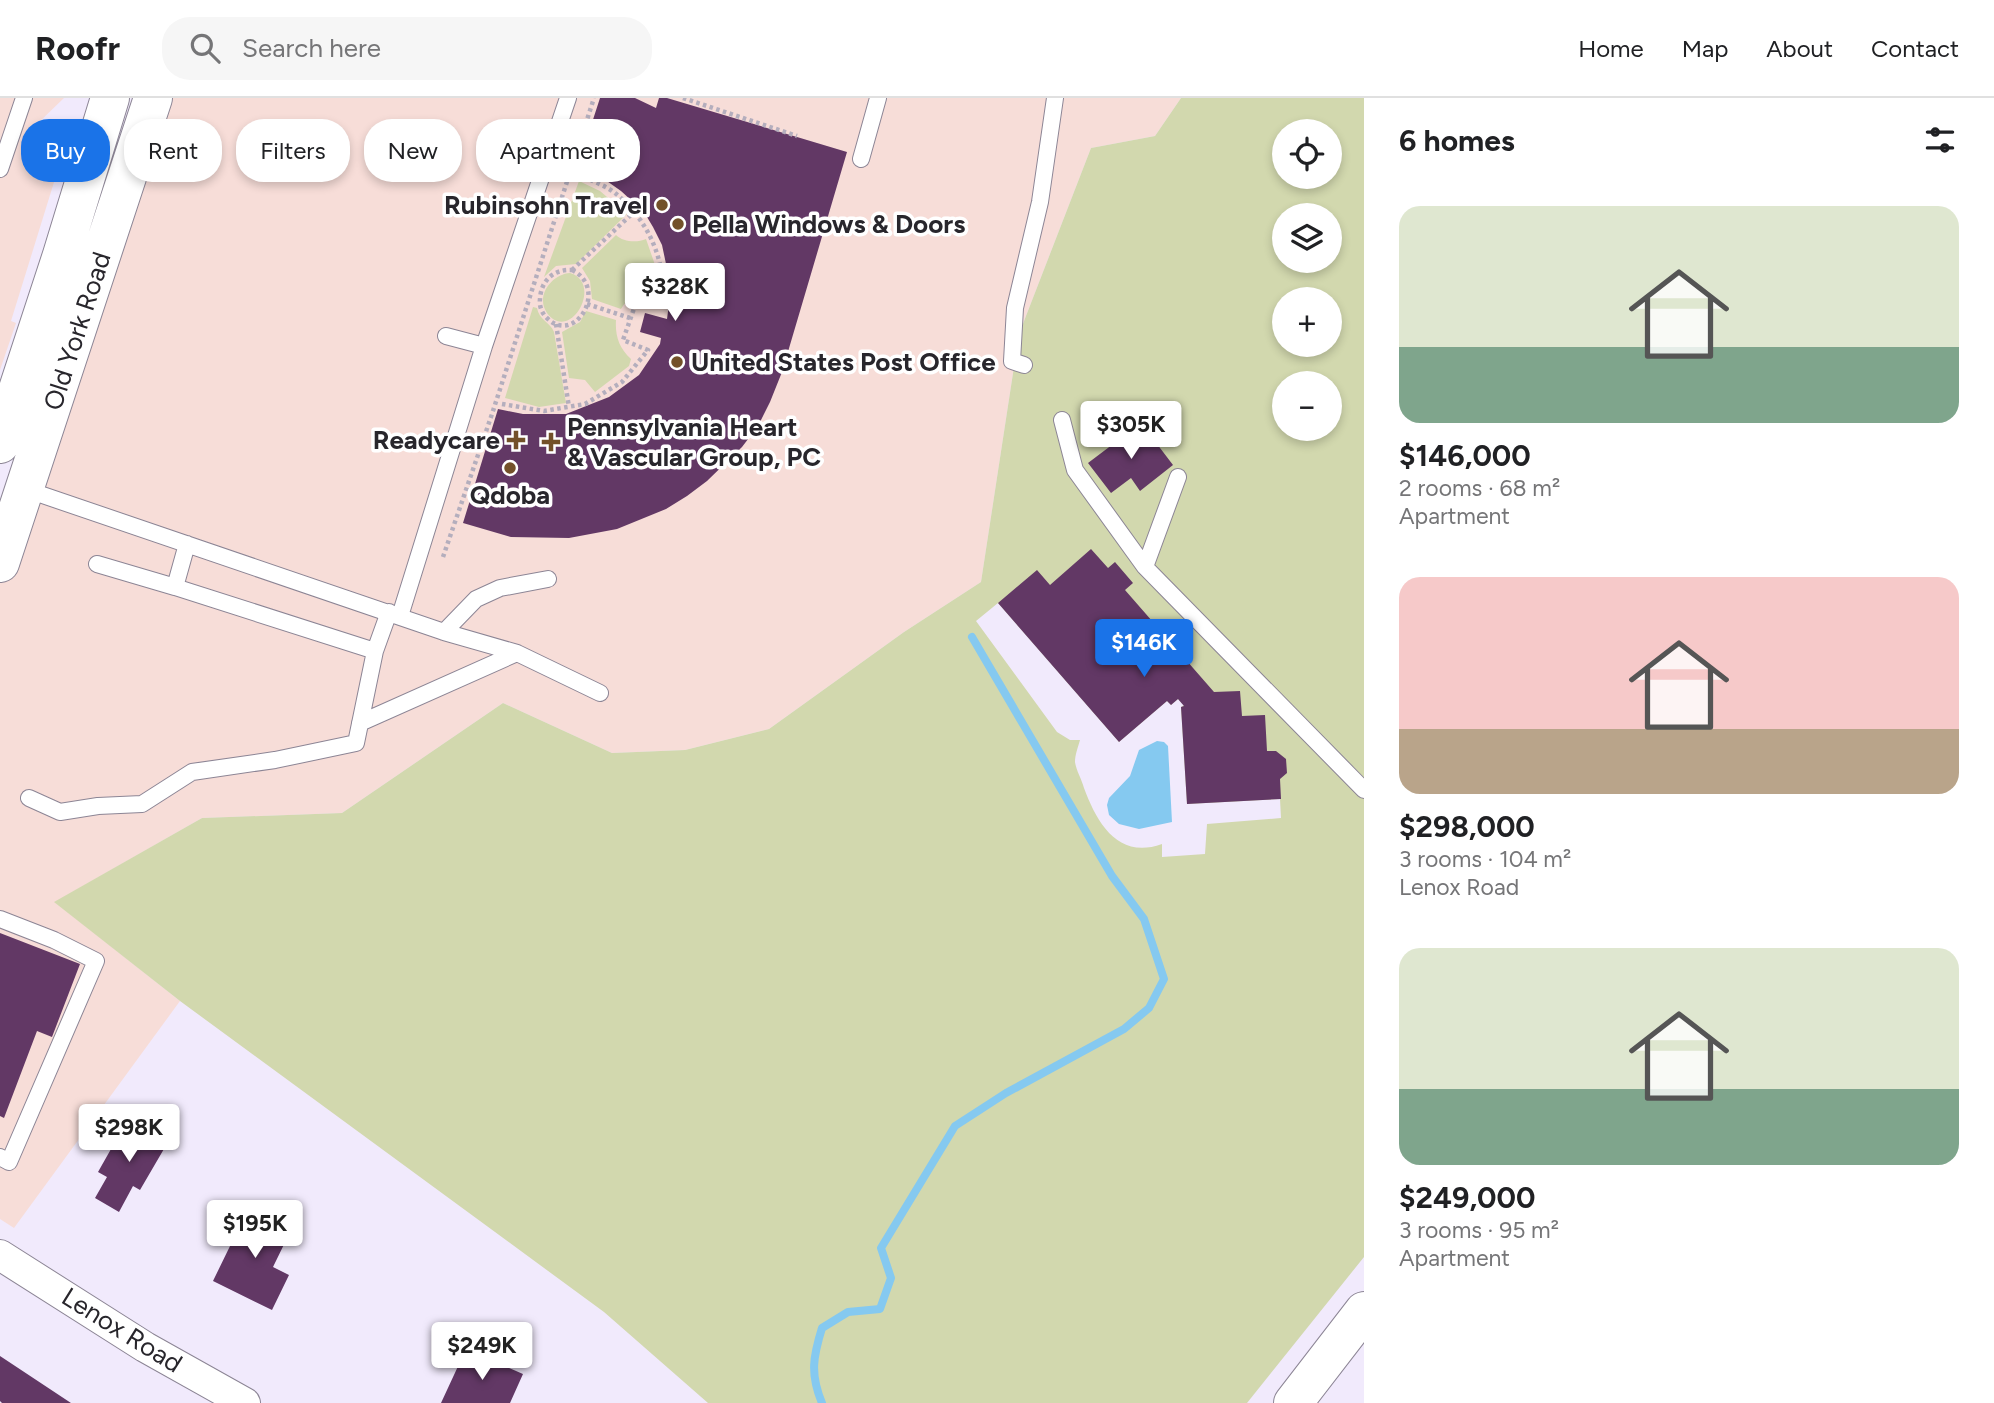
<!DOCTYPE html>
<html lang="en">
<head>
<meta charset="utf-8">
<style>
	:root { --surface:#fff; --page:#f6f6f6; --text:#202124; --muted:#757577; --line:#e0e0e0; --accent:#1a73e8 }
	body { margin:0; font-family:Figtree,sans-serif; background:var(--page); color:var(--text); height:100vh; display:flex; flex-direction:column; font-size:26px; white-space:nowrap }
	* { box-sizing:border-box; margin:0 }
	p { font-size:23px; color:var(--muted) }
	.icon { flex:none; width:38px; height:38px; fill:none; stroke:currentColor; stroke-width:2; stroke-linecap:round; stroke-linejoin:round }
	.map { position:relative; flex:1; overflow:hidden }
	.details { display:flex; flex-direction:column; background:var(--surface); width:630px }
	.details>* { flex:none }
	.hud { position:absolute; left:21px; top:21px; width:665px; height:63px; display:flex; gap:14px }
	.fabs { position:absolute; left:1272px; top:21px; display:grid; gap:14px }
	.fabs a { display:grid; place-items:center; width:70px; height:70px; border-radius:50%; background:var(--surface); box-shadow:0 4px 10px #0003; font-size:35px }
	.price { position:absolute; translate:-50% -60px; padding:0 16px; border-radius:7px; background:#fff; color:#222; font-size:23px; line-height:46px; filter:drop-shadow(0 2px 4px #0008) }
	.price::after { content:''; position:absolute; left:50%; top:42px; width:21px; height:16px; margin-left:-10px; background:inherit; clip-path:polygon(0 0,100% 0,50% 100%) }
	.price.active { background:var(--accent); color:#fff }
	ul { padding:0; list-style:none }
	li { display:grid; align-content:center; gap:14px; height:371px; padding:0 35px }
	li span { display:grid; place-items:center; height:217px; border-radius:21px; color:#555 }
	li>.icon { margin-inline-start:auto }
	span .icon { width:126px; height:126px; fill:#fffc; stroke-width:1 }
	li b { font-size:30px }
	h2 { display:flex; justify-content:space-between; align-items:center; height:84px; padding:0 35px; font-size:30px }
	.tag { padding:0 24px; border-radius:28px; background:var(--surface); box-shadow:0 4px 10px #0003; font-size:24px; line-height:63px }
	.tag.active { background:var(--accent); color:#fff }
	header { display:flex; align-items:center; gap:42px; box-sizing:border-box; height:98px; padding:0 35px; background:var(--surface); border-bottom:2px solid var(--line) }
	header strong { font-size:33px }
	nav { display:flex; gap:38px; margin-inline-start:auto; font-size:24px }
	.search { width:490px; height:63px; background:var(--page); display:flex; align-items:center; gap:18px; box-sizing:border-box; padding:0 24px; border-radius:28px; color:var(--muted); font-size:26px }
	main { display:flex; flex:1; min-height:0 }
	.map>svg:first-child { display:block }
</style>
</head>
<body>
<header>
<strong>Roofr</strong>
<div class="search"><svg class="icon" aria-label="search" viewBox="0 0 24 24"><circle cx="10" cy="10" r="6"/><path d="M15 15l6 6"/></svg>Search here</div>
<nav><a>Home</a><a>Map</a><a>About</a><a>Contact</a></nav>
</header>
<main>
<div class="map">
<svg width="1364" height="1305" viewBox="0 0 1364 1305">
	<rect width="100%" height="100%" fill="#f1eafc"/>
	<path fill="#f7ddd8" d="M0,0H64L35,28L68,39L11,223L16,225L0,272Z
		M158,0H1181L1155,38L1091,50L1019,236L981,484L904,534L769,631L685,652L612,655L503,605L342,715L202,720L55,804L180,903L14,1130L0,1121V461Z"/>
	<path fill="#d2d8ae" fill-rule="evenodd" d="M1181,0H1364V1159L1247,1305H708L604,1214L180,903L54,804L202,720L342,715L503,605L612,655L685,652L769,631L904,534L981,484L1019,236L1091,50L1155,38ZM1284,33H1330V79H1284ZM1284,117H1330V163H1284ZM1284,201H1330V247H1284ZM1284,285H1330V331H1284ZM998,505L1119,644L1167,603L1171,607L1178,601L1184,607L1181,609L1187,706L1280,701L1281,720L1207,726L1205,756L1162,759V746C1118,762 1097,725 1084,690C1082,682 1076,672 1075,664C1075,657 1078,649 1080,642H1070L1057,634L976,523Z
		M579,83L600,93L627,116L576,166L556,168L544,179Z
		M616,137C623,144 637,145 646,141L654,164L657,181L656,188C640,190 629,198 621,211L592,201L590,183L582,170Z
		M570,175C604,185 570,246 547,215C535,198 552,176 570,175Z
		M533,209L537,210C539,222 550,224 554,234L566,305L539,309L505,300Z
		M586,213L616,222C615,238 619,250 631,261L629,268L595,294L585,282L569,280L562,234L580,224Z"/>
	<path fill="#85c9f0" d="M1157,643L1164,644L1168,648L1172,724L1139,731L1119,726L1109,717L1107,707L1109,700L1130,678L1139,652Z"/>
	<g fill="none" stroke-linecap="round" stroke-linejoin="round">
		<path stroke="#85c9f0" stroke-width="8" d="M822,1305C810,1276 813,1259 822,1230L848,1214L880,1211L891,1180L881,1150L955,1028L1006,995L1124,931L1149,910L1164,881L1144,821L1112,778L972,539"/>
	</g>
	<path fill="#623865" d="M600,0H635L656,10L659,0H667L847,54L782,274L770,304L758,328L742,349L707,383L687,398L666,411L617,431L569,440L511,439L463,425L498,311L523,316H566L609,299L639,277L660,246L661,240L640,234L645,215L667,221L670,199L669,180L662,147L653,129L644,114L621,93L604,81L577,71Z
		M1141,325L1173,367L1140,393L1131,380L1111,395L1088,365Z
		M1091,451L1108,470L1115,464L1133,485L1125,492L1214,594L1240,593L1242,618L1265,617L1267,653H1276L1286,661L1287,675L1280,681L1281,701L1187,706L1181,609L1184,608L1178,601L1171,607L1167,603L1119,644L998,505L1037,472L1050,487Z
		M0,835L80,866L52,939L37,933L4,1020L0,1018Z
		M128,1021L168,1044L140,1092L133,1088L119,1114L95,1100L107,1079L98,1074Z
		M249,1109L292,1130L273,1169L289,1177L272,1212L213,1183Z
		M466,1251L523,1276L510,1305H441Z
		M0,1258L71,1305H2L0,1303Z"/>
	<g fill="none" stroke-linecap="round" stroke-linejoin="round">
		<g stroke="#8c8595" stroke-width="18">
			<path id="service" d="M861,61L878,0
				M0,71L24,0
				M446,238L484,248
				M1024,267L1012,263L1015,210L1040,104L1055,0
				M1062,322L1075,372L1145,469
				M1178,379L1145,469L1364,692
				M25,391L444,534L517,555L600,595
				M97,466L175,489L187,446
				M175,489L375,553
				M400,518L484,248L568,0
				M444,534L476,501L500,490L548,481
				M360,625L517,555
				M29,700L60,714L98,708L142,706L192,674L275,662L356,645L375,553L389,514
				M0,821L54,842L96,863L9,1064L0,1059"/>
		</g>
		<g stroke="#8c8595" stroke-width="32">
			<path id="minor" d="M0,1157L145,1249L245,1305"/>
		</g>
		<g stroke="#8c8595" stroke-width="40">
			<path id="tertiary" d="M1293,1305L1364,1213"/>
		</g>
		<g stroke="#8c8595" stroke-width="40">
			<path id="trunk" d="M0,346L62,157L110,0
				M0,465L153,0"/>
		</g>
		<path stroke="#b4aebd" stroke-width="4.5" stroke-dasharray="3.5 3.5" stroke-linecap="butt" d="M683,0L797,38
			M572,172C609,190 576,247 548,221C542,216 539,208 540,201C541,182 554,171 572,172Z
			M572,172L634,114
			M587,206L630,220
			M556,226L569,309
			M502,306L544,313L585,306L622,284L648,252L623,242L638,199L663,208C667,165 649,122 615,95C605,87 591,83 580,77
			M443,459L492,316L594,0"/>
		<use href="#service" stroke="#fff" stroke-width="16"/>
		<use href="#minor" stroke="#fff" stroke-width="30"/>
		<use href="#tertiary" stroke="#fff" stroke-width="38"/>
		<use href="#trunk" stroke="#fff" stroke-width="38"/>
	</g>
	<g fill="#735129" stroke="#fff" stroke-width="2.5">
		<circle cx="662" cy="107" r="7"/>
		<circle cx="678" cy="126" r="7"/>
		<circle cx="677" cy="264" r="7"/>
		<path d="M512.5 331.5h7v7h7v7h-7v7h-7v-7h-7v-7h7z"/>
		<path d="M547.5 333.5h7v7h7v7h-7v7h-7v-7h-7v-7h7z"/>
		<circle cx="510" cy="370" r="7"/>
	</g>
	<g text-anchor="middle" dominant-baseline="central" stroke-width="7" stroke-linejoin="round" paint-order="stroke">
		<g font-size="26" font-weight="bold" fill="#28262c" stroke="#fff" text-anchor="start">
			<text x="648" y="107" text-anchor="end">Rubinsohn Travel</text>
			<text x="692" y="126">Pella Windows &amp; Doors</text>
			<text x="691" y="264">United States Post Office</text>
			<text x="567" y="329">Pennsylvania Heart<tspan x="567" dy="30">&amp; Vascular Group, PC</tspan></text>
			<text x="500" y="342" text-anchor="end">Readycare</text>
			<text x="510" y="397" text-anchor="middle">Qdoba</text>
		</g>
		<g font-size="26" fill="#28262c" stroke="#fff">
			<text transform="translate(77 233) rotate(-72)">Old York Road</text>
			<text transform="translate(122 1232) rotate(32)">Lenox Road</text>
		</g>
	</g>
</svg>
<div class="fabs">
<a><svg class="icon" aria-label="locate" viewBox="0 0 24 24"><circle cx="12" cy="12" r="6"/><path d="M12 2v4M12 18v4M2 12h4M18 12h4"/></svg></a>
<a><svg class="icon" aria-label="layers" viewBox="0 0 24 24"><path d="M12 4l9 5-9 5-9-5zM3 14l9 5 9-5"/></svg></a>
<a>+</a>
<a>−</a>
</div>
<b class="price" style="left:675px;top:225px">$328K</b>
<b class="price" style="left:1131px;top:363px">$305K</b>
<b class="price active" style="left:1144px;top:581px">$146K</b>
<b class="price" style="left:129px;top:1066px">$298K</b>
<b class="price" style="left:255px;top:1162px">$195K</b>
<b class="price" style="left:482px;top:1284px">$249K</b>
<div class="hud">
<a class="tag active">Buy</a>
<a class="tag">Rent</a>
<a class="tag">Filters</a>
<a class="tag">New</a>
<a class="tag">Apartment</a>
</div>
</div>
<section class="details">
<h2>6 homes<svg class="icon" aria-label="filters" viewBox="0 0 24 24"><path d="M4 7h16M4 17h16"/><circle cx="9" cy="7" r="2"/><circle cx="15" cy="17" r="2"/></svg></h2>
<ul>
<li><span style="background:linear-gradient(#dfe7d0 65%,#7fa58c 0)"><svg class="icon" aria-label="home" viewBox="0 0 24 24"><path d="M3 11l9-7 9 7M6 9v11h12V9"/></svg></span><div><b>$146,000</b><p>2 rooms · 68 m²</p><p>Apartment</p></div></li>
<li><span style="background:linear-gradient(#f6c9c9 70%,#b9a48a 0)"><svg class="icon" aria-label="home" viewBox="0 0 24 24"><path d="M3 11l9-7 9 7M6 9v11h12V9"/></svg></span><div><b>$298,000</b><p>3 rooms · 104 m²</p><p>Lenox Road</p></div></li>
<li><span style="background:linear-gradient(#dfe7d0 65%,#7fa58c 0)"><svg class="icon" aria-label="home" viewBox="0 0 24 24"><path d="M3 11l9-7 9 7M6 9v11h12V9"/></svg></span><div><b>$249,000</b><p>3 rooms · 95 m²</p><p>Apartment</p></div></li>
</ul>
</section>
</main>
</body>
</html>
